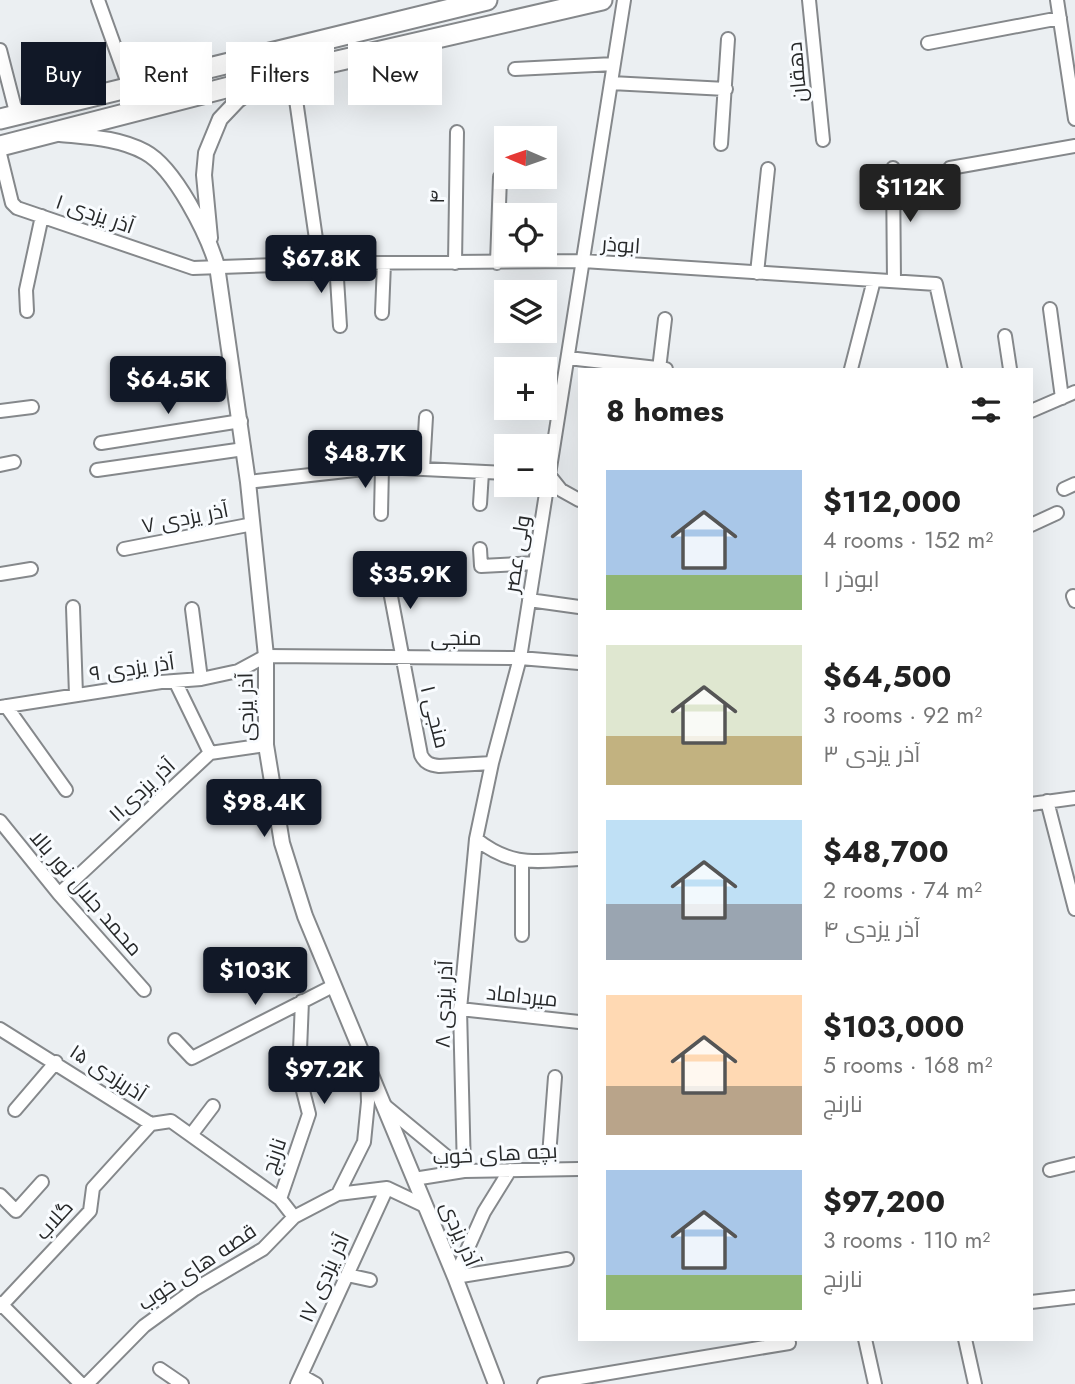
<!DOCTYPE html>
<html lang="en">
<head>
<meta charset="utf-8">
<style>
	:root { --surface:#fff; --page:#f2f2f2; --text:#222; --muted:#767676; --accent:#111827 }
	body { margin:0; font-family:Jost,Cairo,sans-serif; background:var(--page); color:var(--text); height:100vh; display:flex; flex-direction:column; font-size:26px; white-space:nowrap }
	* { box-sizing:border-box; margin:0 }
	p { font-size:23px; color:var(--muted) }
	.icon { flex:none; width:38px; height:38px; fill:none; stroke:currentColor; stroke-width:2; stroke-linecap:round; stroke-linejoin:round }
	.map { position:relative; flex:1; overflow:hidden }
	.panel { position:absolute; left:578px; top:368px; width:455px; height:973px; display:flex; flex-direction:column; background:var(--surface); border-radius:0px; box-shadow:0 7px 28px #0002 }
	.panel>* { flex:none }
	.hud { position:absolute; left:21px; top:42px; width:452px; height:63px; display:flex; gap:14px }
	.needle { width:46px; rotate:272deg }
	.tools { position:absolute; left:494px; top:126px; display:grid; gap:14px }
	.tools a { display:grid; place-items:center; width:63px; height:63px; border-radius:0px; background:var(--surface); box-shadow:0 7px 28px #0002; font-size:35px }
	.price { position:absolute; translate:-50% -60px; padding:0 16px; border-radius:7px; background:var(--accent); color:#fff; font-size:23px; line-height:46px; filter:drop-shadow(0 2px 4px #0008) }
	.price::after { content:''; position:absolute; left:50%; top:42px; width:21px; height:16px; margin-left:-10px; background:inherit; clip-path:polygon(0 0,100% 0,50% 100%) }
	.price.current { background:#222; color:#fff }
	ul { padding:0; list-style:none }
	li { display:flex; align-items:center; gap:21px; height:175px; padding:0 28px }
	li span { display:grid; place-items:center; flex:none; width:196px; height:140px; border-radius:0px; color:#555 }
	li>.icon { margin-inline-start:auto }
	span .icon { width:84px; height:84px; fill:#fffc; stroke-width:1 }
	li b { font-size:30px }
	h2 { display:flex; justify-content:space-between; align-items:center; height:84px; padding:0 28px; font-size:30px }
	.tag { padding:0 24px; border-radius:0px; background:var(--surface); box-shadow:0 7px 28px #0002; font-size:24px; line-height:63px }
	.tag.current { background:var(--accent); color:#fff }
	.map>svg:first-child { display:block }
</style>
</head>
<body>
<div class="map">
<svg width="1075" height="1384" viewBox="0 0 1075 1384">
	<rect width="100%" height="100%" fill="#ebeff2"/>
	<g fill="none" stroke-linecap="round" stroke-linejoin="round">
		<g stroke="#85888b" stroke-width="16">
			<path id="minor" d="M98,0L130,89
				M809,0L823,140
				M1057,0L1075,119
				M928,43L1060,18
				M0,50L17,116
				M515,69L614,64
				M292,72L316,239
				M611,83L726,89
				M721,144L728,39
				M0,154L12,203L17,208L193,268L336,263L583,261L936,284L955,369
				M893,168L894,281
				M950,168L1075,146
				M336,263L340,326
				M455,263L457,132
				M497,263L500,177
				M757,273L768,169
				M1050,309L1062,398
				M27,311L26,290L42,216
				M382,313L384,263
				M1005,336L1010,369
				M568,358L666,369
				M659,369L665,319
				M851,369L874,280
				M0,411L32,407
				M1031,411L1075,392
				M101,443L241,421
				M0,465L14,462
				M423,469L426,417
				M97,470L244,449
				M544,475H549L561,490L579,500
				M248,482L382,467L506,473
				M1064,489L1075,484
				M480,504L482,472
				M381,514L382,467
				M1031,525L1057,513
				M124,549L253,524
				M480,549L481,566L535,563
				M386,570L421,755C425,763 430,765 439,766L492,763
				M0,574L31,569
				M1073,596L1075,601
				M529,600L579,607
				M73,607L76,695
				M192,609L201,679
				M175,681L210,753
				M6,706L66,790
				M0,707L161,682L201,679L238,671L266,656L520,658L579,663
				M1047,801L1075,909
				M1031,804L1075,798
				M0,821L59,894L144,990
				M476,839C513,868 536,861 579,859
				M59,894L210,753L266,745
				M522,935V862
				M460,1009L579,1022
				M0,1029L151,1124L171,1121L280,1199L294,1217
				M175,1040L192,1058L333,986
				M384,1105L464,1171
				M15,1110L56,1062
				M191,1135L213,1106
				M548,1169L555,1077
				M1050,1170L1075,1164
				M464,1171L460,1009L476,839L492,763L520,658L624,0
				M414,1179L464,1171L579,1169
				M338,1194L364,1142L368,1102L367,1068
				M0,1195L16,1211L42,1182
				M280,1199L309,1114L299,1075L302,1001
				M347,1275L370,1280
				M455,1277L484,1212L510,1170
				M455,1277L567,1259
				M1031,1302L1075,1297
				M0,1303L81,1384
				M0,1307L90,1211L93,1188L151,1124
				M865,1339L875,1384
				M965,1339L975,1384
				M160,1369L182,1384
				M302,1376L316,1384
				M87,1384L144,1326L195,1289L263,1249L294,1217L338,1194L387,1188L425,1206
				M297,1384L387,1188
				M544,1384L789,1343"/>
		</g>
		<g stroke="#85888b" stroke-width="18">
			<path id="tertiary" d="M60,134C89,137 119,138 145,152C175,168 208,235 217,266L248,482L266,656V745L282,843L305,916L455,1277L496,1384
				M210,238L204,175L206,153L220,119L238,100L264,82"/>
		</g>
		<g stroke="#85888b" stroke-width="23">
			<path id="primary" d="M0,119L487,0
				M0,146L272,76L602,0"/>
		</g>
		<use href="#minor" stroke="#fff" stroke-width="12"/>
		<use href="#tertiary" stroke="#fff" stroke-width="14"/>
		<use href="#primary" stroke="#fff" stroke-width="19"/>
	</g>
	<g text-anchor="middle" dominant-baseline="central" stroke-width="6" stroke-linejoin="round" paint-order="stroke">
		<g font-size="21" fill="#27292a" stroke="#f9fcff">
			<text transform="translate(797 72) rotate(-95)">دهقان</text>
			<text transform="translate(437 197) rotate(-89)">۴</text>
			<text transform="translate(95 214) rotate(19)">آذر یزدی ۱</text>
			<text transform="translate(621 245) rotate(4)">ابوذر</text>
			<text transform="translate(185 518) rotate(-11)">آذر یزدی ۷</text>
			<text transform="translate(517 554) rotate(-81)">ولی عصر</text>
			<text x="456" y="638">منجی</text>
			<text transform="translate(132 668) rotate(-8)">آذر یزدی ۹</text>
			<text transform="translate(246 707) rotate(-91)">آذر یزدی</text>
			<text transform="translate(435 717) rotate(76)">منجی ۱</text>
			<text transform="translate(142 790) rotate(-43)">آذر یزدی۱۱</text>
			<text transform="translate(86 893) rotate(49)">محمد جلال نور بالا</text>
			<text transform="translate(522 996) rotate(6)">میرداماد</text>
			<text transform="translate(444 1004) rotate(-88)">۸ آذر یزدی</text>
			<text transform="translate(108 1073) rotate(33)">۱۵ آذریزدی</text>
			<text transform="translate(495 1154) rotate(-3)">بچه های خوب</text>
			<text transform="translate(274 1156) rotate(-71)">نارنج</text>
			<text transform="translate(54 1220) rotate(-48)">گلاب</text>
			<text transform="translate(460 1234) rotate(67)">آذر یزدی</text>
			<text transform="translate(197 1267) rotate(-34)">قصه های خوب</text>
			<text transform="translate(324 1278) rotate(-66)">آذر یزدی ۱۷</text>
		</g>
	</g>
</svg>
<div class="tools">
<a><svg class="needle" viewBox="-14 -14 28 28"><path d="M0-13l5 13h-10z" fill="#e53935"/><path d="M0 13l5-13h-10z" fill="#767676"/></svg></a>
<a><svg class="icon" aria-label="locate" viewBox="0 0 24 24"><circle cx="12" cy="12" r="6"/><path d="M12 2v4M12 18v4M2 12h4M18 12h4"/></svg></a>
<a><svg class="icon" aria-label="layers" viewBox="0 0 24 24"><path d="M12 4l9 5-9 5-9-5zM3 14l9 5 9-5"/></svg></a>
<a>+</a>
<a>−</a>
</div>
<b class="price current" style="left:910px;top:224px">$112K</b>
<b class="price" style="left:321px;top:295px">$67.8K</b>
<b class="price" style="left:168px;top:416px">$64.5K</b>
<b class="price" style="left:365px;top:490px">$48.7K</b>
<b class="price" style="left:410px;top:611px">$35.9K</b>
<b class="price" style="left:264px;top:839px">$98.4K</b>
<b class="price" style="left:255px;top:1007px">$103K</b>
<b class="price" style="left:324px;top:1106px">$97.2K</b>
<div class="hud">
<a class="tag current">Buy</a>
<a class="tag">Rent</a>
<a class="tag">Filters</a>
<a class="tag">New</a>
</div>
<section class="panel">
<h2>8 homes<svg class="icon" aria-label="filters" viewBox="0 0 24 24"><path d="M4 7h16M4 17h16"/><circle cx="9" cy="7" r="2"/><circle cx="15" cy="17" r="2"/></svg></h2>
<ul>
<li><span style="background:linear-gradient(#a9c7e8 75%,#8fb573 0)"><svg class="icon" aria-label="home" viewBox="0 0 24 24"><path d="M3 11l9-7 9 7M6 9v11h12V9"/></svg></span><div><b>$112,000</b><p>4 rooms · 152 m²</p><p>ابوذر ۱</p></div></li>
<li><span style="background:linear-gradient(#dfe7d0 65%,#c2b280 0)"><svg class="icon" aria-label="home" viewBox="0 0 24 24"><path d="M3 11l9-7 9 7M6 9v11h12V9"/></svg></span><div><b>$64,500</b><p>3 rooms · 92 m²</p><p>آذر یزدی ۳</p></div></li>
<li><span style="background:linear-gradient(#bfe0f5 60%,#9aa5b1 0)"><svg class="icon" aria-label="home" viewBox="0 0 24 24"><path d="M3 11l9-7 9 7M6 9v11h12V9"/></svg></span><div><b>$48,700</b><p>2 rooms · 74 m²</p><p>۴ آذر یزدی</p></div></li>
<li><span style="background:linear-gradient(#ffd9b3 65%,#b9a48a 0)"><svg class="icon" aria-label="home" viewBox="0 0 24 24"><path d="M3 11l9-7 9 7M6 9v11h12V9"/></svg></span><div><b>$103,000</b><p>5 rooms · 168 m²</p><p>نارنج</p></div></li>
<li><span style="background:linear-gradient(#a9c7e8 75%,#8fb573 0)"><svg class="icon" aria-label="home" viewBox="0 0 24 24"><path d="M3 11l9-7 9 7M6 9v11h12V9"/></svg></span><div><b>$97,200</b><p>3 rooms · 110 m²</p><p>نارنج</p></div></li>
</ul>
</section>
</div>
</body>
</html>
